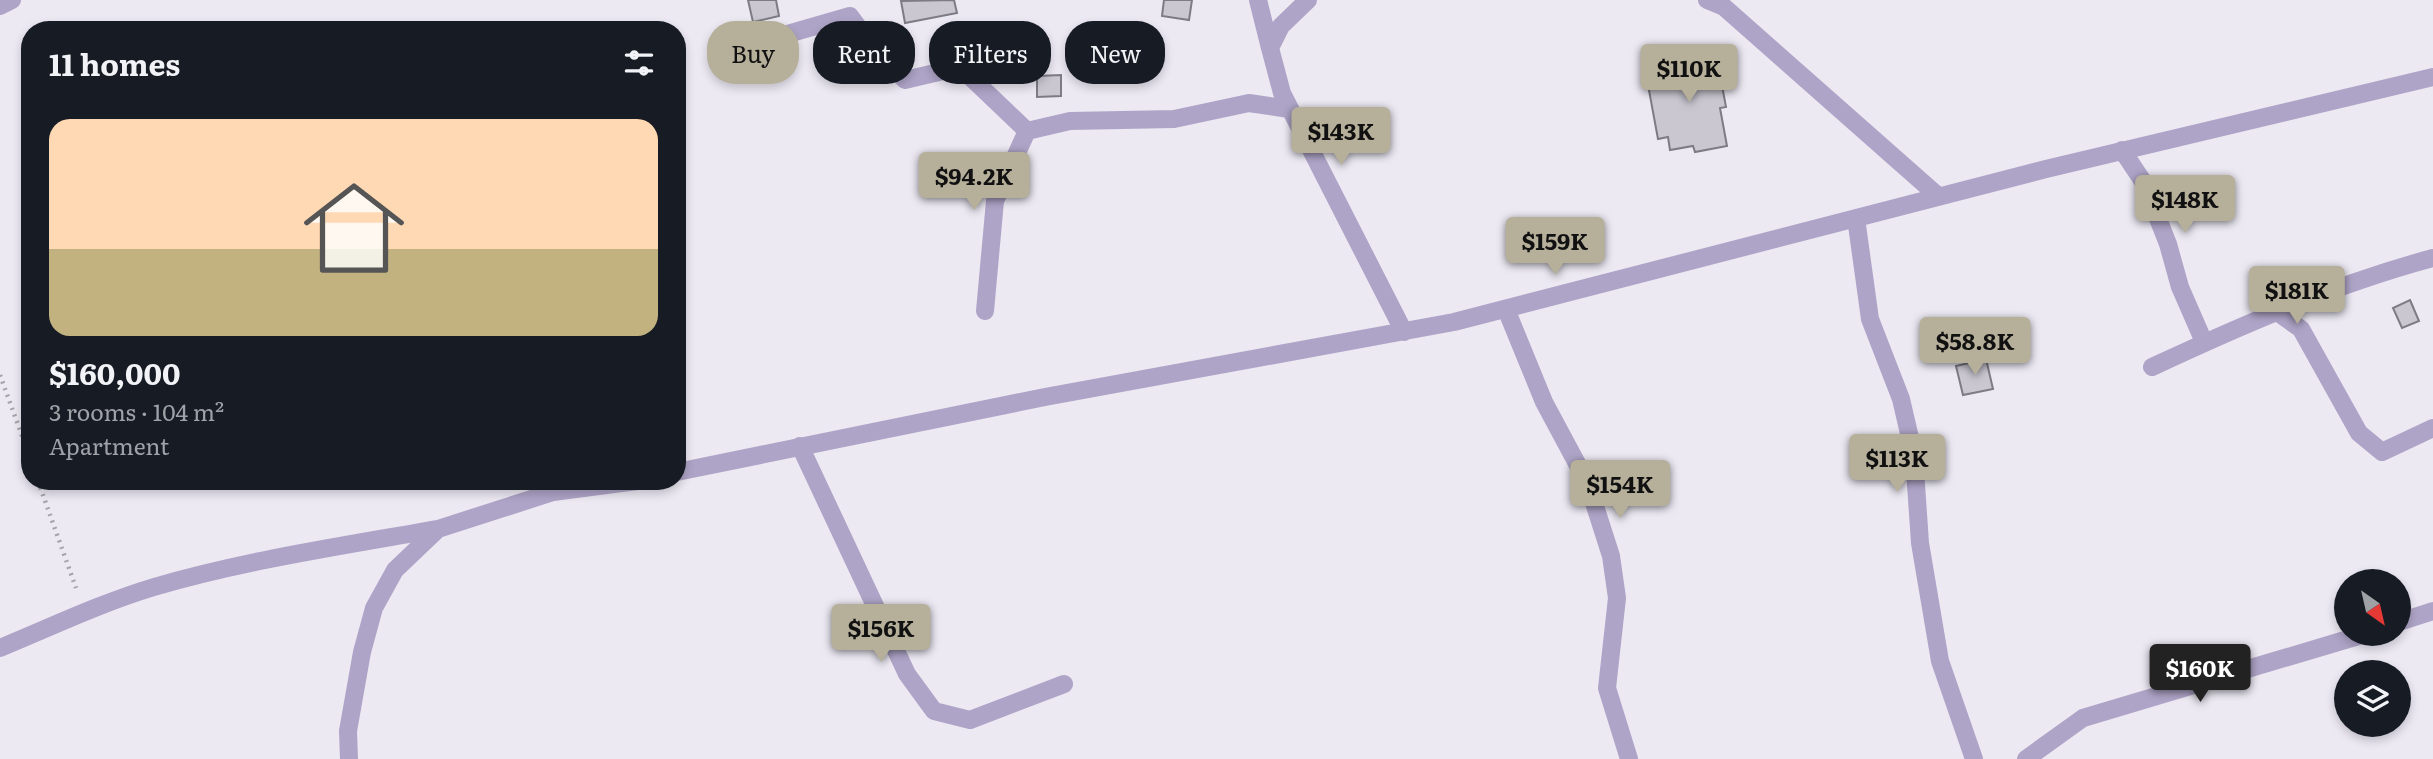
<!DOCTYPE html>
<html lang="en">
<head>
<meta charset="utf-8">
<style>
	:root { --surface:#171b24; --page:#20242c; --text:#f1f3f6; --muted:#9ea1a6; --line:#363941; --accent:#b6af9a }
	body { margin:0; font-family:Literata,serif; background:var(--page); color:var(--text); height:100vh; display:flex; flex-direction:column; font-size:26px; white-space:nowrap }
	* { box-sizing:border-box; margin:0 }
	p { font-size:23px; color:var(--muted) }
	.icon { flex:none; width:38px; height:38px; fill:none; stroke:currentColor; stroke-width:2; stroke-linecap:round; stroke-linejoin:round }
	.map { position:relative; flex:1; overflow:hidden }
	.side { position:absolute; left:21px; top:21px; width:665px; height:469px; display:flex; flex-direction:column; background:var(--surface); border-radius:28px; box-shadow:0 4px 10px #0003 }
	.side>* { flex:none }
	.top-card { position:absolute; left:707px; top:21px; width:665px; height:63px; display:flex; gap:14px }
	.needle { width:46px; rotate:146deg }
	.buttons { position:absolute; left:2334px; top:569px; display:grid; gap:14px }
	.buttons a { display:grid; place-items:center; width:77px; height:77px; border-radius:50%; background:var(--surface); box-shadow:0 4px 10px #0003; font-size:35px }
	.price { position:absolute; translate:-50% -60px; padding:0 16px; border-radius:7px; background:var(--accent); color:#111; font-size:23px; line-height:46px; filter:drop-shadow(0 2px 4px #0008) }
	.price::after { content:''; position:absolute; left:50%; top:42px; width:21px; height:16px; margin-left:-10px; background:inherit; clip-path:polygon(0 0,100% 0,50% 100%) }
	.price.active { background:#222; color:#fff }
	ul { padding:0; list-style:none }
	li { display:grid; align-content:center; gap:14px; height:371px; padding:0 28px }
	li+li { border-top:2px solid var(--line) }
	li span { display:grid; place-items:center; height:217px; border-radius:21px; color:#555 }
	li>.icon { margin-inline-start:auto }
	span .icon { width:126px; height:126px; fill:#fffc; stroke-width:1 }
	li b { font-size:30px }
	h2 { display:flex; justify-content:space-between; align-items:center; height:84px; padding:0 28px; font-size:30px }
	.chip { padding:0 24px; border-radius:28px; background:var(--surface); box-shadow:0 4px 10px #0003; font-size:24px; line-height:63px }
	.chip.active { background:var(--accent); color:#111 }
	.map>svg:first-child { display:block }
</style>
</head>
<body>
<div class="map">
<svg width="2433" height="759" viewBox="0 0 2433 759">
	<rect width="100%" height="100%" fill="#ece9f3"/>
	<path fill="#cac7d1" stroke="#7d7b84" stroke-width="2" d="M748,0H776L779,16L753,22Z
		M954,0L957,13L905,23L901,1Z
		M1164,0H1192L1189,20L1162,16Z
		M1708,53L1710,65L1718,64L1726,107L1720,108L1727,146L1695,152L1693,146L1670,150L1668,137L1658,139L1646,74L1674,68L1672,60Z
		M1061,75V96L1037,97V76Z
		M2410,300L2419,321L2402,328L2393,308Z
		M1986,359L1993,389L1963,395L1956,366Z"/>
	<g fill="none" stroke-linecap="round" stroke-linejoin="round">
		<path stroke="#a6a4ab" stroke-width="4.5" stroke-dasharray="2 5" stroke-linecap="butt" d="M0,375L30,458
			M38,481L76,588"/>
		<path stroke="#aea4c7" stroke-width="18" d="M1258,0L1270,48
			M1308,0L1281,26L1270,48L1282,93L1404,332
			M1707,0L1724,7L1938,196
			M0,6L12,0
			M767,40L850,16L876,51L905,80L960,67L1027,131L1070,121L1174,119L1249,103L1289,109
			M2122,150L2144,183L2168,244L2180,287L2204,342
			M1856,218L1870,319L1901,399L1914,455L1920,543L1940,661L1974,759
			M1506,309L1544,402L1588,484L1611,556L1617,598L1607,688L1629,759
			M985,311L995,201L1027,131
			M2277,312L2301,329L2359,433L2382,452L2433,428
			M2152,367C2242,325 2336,284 2433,258
			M800,446L907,674L934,711L970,720L1064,684
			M677,472L1045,397L1454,322L2046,169L2433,77
			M2399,622L2433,611
			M0,648C51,627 101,603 154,587C246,560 342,546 437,529
			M349,759L348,731L362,652L374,608L395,570L438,529L553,492L637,481
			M2026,759L2083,718L2365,634"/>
	</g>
</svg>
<div class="buttons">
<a><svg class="needle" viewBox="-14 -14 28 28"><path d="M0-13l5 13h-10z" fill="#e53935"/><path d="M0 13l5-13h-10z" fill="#9ea1a6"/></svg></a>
<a><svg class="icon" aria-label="layers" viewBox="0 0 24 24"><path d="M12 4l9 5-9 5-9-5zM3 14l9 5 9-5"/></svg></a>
</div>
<b class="price" style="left:1689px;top:104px">$110K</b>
<b class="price" style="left:1341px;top:167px">$143K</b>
<b class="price" style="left:974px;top:212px">$94.2K</b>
<b class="price" style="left:2185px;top:235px">$148K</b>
<b class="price" style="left:1555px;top:277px">$159K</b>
<b class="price" style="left:2297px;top:326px">$181K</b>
<b class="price" style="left:1975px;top:377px">$58.8K</b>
<b class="price" style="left:1897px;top:494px">$113K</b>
<b class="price" style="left:1620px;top:520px">$154K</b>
<b class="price" style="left:881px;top:664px">$156K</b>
<b class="price active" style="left:2200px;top:704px">$160K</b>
<div class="top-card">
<a class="chip active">Buy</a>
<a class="chip">Rent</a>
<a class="chip">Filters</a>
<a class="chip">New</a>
</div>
<section class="side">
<h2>11 homes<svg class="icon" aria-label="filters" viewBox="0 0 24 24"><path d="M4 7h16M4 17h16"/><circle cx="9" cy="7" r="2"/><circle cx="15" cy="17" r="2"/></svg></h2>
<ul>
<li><span style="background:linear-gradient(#ffd9b3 60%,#c2b280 0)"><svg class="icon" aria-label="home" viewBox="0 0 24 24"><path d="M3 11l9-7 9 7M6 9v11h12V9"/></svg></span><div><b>$160,000</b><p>3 rooms · 104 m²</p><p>Apartment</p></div></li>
</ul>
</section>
</div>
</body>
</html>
